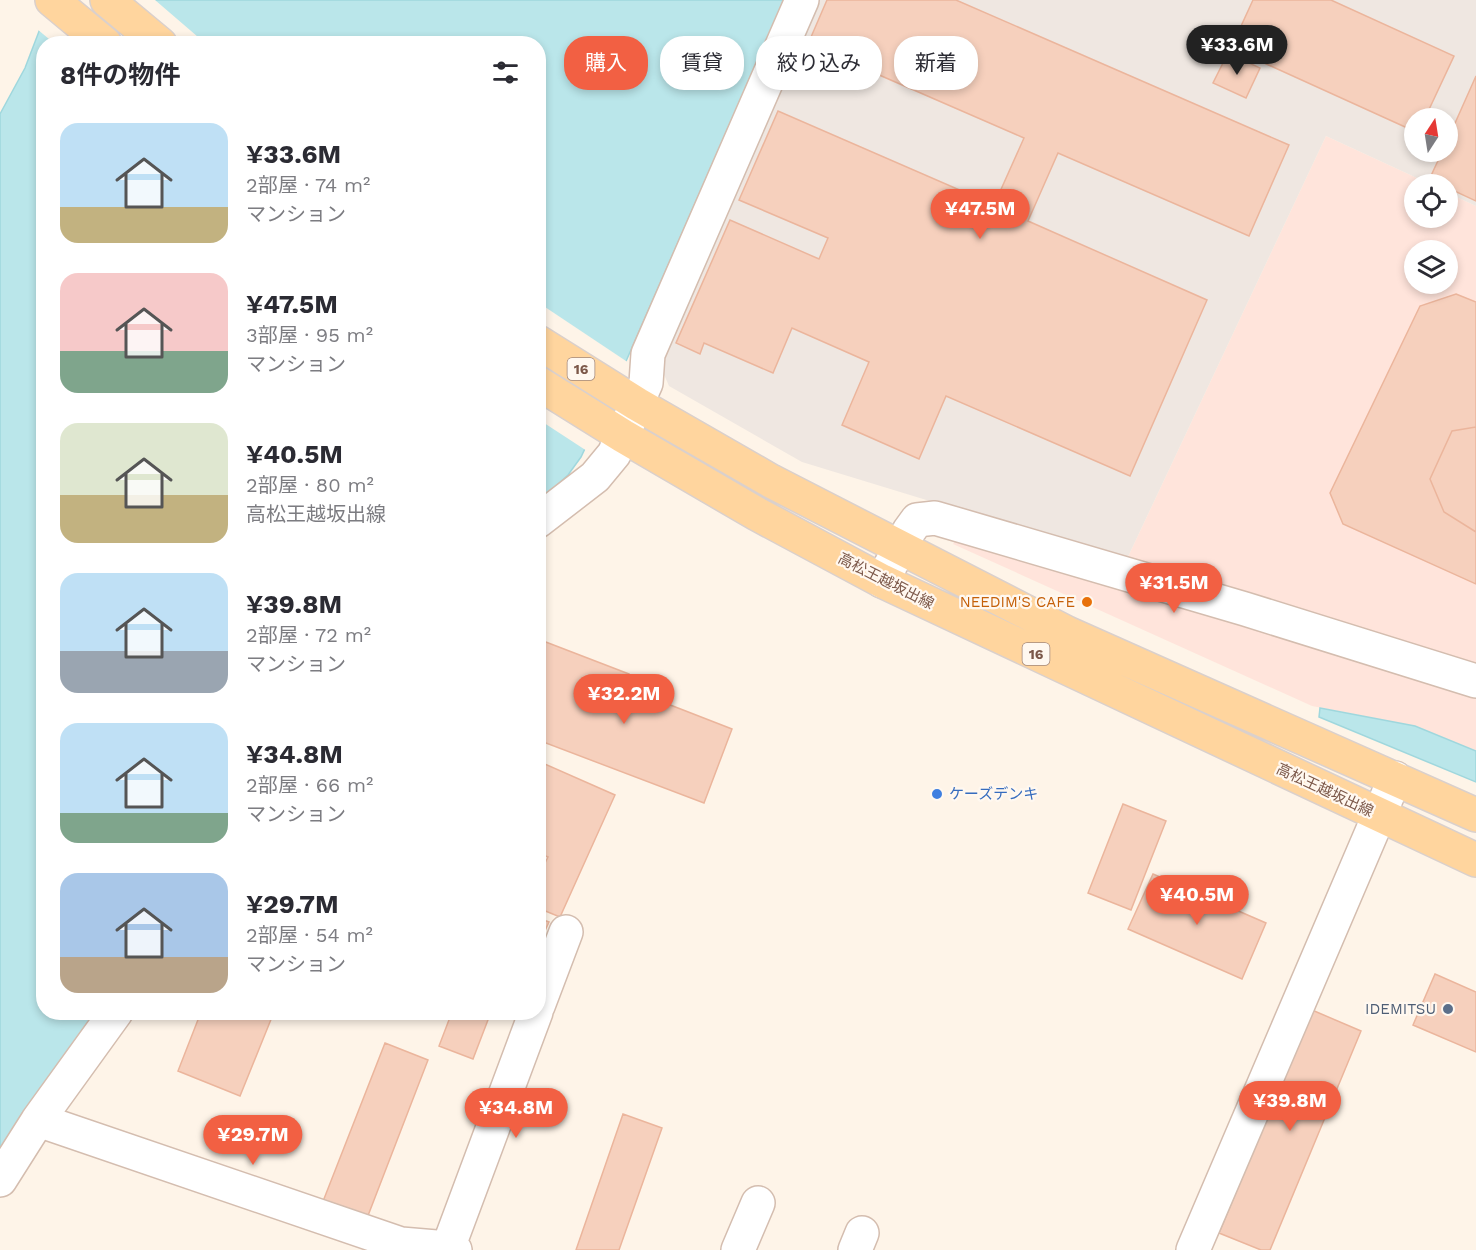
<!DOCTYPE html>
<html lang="ja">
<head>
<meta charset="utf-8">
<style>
	:root { --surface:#fff; --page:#f2f2f3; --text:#2b2b33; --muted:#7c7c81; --accent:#f26043 }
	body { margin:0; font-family:"Work Sans","Noto Sans JP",sans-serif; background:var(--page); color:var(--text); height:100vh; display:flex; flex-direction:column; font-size:22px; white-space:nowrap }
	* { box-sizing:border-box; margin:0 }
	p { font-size:20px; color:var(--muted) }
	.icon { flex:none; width:33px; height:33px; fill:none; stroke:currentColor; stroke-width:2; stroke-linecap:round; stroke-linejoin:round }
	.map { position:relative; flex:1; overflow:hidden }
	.panel { position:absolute; left:36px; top:36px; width:510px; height:984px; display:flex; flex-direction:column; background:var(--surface); border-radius:24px; box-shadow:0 3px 9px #0003 }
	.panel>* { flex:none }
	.hud { position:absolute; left:564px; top:36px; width:570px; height:54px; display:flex; gap:12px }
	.needle { width:39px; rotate:12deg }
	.controls { position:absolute; left:1404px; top:108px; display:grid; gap:12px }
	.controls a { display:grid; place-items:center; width:54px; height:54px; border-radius:50%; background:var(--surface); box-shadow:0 3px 9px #0003; font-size:30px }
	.price { position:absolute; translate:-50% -51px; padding:0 14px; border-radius:21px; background:var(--accent); color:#fff; font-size:20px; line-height:39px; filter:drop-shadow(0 2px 3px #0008) }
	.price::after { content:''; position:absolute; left:50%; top:36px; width:18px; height:14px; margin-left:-9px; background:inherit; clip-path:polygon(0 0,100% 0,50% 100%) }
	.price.selected { background:#222; color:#fff }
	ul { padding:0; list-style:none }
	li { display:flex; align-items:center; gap:18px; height:150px; padding:0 24px }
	li span { display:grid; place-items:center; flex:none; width:168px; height:120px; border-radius:18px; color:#555 }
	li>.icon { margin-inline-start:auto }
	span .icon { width:72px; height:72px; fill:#fffc; stroke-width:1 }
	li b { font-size:26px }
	h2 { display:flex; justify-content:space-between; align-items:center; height:72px; padding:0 24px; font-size:26px }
	.tag { padding:0 21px; border-radius:24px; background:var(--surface); box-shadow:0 3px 9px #0003; font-size:21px; line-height:54px }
	.tag.selected { background:var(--accent); color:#fff }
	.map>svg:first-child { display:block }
</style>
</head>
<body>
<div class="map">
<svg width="1476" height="1250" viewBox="0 0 1476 1250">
	<rect width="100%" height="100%" fill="#fef4e8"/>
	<path fill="#ffe4db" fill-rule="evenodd" d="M1326,136L1430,184H1414V218H1448V193L1476,206V668L1126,561ZM1414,250H1448V284H1414Z
		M961,532L1476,695V751L1415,726L1312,706L953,544Z"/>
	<path fill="#efe7e1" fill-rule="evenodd" d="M814,0H1476V206L1448,193V184H1430L1326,136L1126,561L802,462L669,386L656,356ZM1414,118H1448V152H1414Z"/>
	<path fill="#bae6ea" stroke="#9fd7dd" stroke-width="1.5" d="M51,0H784L627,359L581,457L568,475L539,501L538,44H44V1012L100,1013L0,1152V114L25,68Z
		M1320,708L1415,726L1476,751V782L1319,717Z"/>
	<path fill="#fef4e8" d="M48,0H155L205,43L55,44L37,29Z
		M539,303L629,363L587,451L538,419Z"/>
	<path fill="#f6d0bd" stroke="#ebb59c" stroke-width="1.5" d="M827,0H956L1289,145L1249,236L1058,153L1028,221L1207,300L1130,476L946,396L919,459L842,425L869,362L792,328L773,373L704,343L700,354L676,343L730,220L819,259L828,238L739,200L778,111L994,205L1024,138L808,44Z
		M1253,0H1331L1454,56L1425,118H1414V131L1231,48Z
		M1228,53L1260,68L1246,98L1213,83Z
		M1476,76V201L1448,188V184H1439L1429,180L1442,152H1448V139Z
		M1456,294L1476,302V427L1452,431L1430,479L1444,512L1476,532V584L1343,524L1330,493L1420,306Z
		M1476,427V532L1444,512L1430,479L1452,431Z
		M538,639L629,674L624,687L732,729L704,803L538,740Z
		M538,761L615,795L560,917L538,908V877L548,857L538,853Z
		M1123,804L1166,821L1131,910L1088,893Z
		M1153,874L1266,923L1242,979L1128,929Z
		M538,918L549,922L538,946Z
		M1435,974L1476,992V1052L1413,1025Z
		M1312,1010L1361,1031L1270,1250H1261L1219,1233Z
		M201,1012H274L240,1096L178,1071Z
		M452,1012H491L473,1059L439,1046Z
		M385,1043L428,1060L364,1226L320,1209Z
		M623,1114L662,1128L619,1250H576Z"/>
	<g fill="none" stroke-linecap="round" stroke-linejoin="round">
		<g stroke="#d4bdaf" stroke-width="36">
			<path id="minor" d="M538,521L595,477L614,454L646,383L648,354L802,0
				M882,581L909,531L917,520L935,518L1245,609L1476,681
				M538,1006L566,932
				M38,1120L401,1244L448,1248L455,1250
				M0,1180L38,1120L116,1012
				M448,1248L536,1012
				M738,1250L758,1203
				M855,1250L862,1233
				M1193,1250L1395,778"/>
		</g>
		<g stroke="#dad0cc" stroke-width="36">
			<path id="major" d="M52,0L105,44
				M107,0L160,44
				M538,342L637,404L771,481L1067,633L1476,815
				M538,383L623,436L757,514L882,581L1476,860"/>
		</g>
		<use href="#minor" stroke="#fff" stroke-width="33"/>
		<use href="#major" stroke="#ffd59e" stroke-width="33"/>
	</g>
	<circle fill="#e8710a" stroke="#fff8f0" stroke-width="2" cx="1087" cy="602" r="6"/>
	<circle fill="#3f7fe0" stroke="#fff8f0" stroke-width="2" cx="937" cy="794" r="6"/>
	<circle fill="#5c6f8a" stroke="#fff8f0" stroke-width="2" cx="1448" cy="1009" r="6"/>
	<g text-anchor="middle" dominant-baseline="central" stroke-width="4.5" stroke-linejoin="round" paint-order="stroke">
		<g fill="#fff8f0" stroke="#a3887b" stroke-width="1.5">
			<rect x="567.5" y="358" width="27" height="22" rx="4.5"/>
			<rect x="1022.5" y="643" width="27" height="22" rx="4.5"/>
		</g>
		<g font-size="14" font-weight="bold" fill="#7c5849">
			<text x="581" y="369">16</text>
			<text x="1036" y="654">16</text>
		</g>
		<g font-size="15" fill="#7c5849" stroke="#fff8f0">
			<text transform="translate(886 581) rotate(27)">高松王越坂出線</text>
			<text transform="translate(1325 790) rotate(25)">高松王越坂出線</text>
		</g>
		<g font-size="15" fill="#c56008" stroke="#fff8f0" text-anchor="end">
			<text x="1075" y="602">NEEDIM'S CAFE</text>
		</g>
		<g font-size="15" fill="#366cbe" stroke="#fff8f0" text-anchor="start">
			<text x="949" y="794">ケーズデンキ</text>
		</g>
		<g font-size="15" fill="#4e5e75" stroke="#fff8f0" text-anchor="end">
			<text x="1436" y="1009">IDEMITSU</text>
		</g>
	</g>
</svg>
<div class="controls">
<a><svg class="needle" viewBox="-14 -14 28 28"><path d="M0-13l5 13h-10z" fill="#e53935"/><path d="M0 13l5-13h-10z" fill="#7c7c81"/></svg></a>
<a><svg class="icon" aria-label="locate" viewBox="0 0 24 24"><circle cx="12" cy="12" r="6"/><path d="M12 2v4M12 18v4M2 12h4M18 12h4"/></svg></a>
<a><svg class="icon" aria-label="layers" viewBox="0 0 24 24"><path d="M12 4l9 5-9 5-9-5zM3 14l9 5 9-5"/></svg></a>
</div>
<b class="price selected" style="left:1237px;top:76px">¥33.6M</b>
<b class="price" style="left:980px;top:240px">¥47.5M</b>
<b class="price" style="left:1174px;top:614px">¥31.5M</b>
<b class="price" style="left:624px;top:725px">¥32.2M</b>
<b class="price" style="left:1197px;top:926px">¥40.5M</b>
<b class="price" style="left:1290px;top:1132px">¥39.8M</b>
<b class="price" style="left:516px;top:1139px">¥34.8M</b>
<b class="price" style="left:253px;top:1166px">¥29.7M</b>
<div class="hud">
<a class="tag selected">購入</a>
<a class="tag">賃貸</a>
<a class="tag">絞り込み</a>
<a class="tag">新着</a>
</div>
<section class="panel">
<h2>8件の物件<svg class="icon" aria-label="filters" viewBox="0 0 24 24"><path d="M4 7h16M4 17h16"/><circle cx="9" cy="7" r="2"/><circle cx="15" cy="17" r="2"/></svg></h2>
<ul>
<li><span style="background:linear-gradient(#bfe0f5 70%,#c2b280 0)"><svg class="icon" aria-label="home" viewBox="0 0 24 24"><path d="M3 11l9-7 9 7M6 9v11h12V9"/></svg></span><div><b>¥33.6M</b><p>2部屋 · 74 m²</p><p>マンション</p></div></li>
<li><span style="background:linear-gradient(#f6c9c9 65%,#7fa58c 0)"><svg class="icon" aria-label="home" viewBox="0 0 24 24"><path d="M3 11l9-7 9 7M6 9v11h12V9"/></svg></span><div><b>¥47.5M</b><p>3部屋 · 95 m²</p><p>マンション</p></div></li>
<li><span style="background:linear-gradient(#dfe7d0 60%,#c2b280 0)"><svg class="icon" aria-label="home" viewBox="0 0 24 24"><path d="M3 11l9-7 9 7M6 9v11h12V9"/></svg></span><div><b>¥40.5M</b><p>2部屋 · 80 m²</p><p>高松王越坂出線</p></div></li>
<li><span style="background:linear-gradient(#bfe0f5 65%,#9aa5b1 0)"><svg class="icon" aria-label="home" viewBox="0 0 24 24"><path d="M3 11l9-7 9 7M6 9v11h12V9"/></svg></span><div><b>¥39.8M</b><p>2部屋 · 72 m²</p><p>マンション</p></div></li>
<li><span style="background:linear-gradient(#bfe0f5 75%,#7fa58c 0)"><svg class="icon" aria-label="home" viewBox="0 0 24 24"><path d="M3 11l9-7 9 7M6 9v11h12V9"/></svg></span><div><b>¥34.8M</b><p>2部屋 · 66 m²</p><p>マンション</p></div></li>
<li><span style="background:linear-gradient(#a9c7e8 70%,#b9a48a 0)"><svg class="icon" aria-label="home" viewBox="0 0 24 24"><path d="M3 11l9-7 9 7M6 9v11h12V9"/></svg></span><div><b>¥29.7M</b><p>2部屋 · 54 m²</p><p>マンション</p></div></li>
</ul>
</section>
</div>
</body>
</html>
